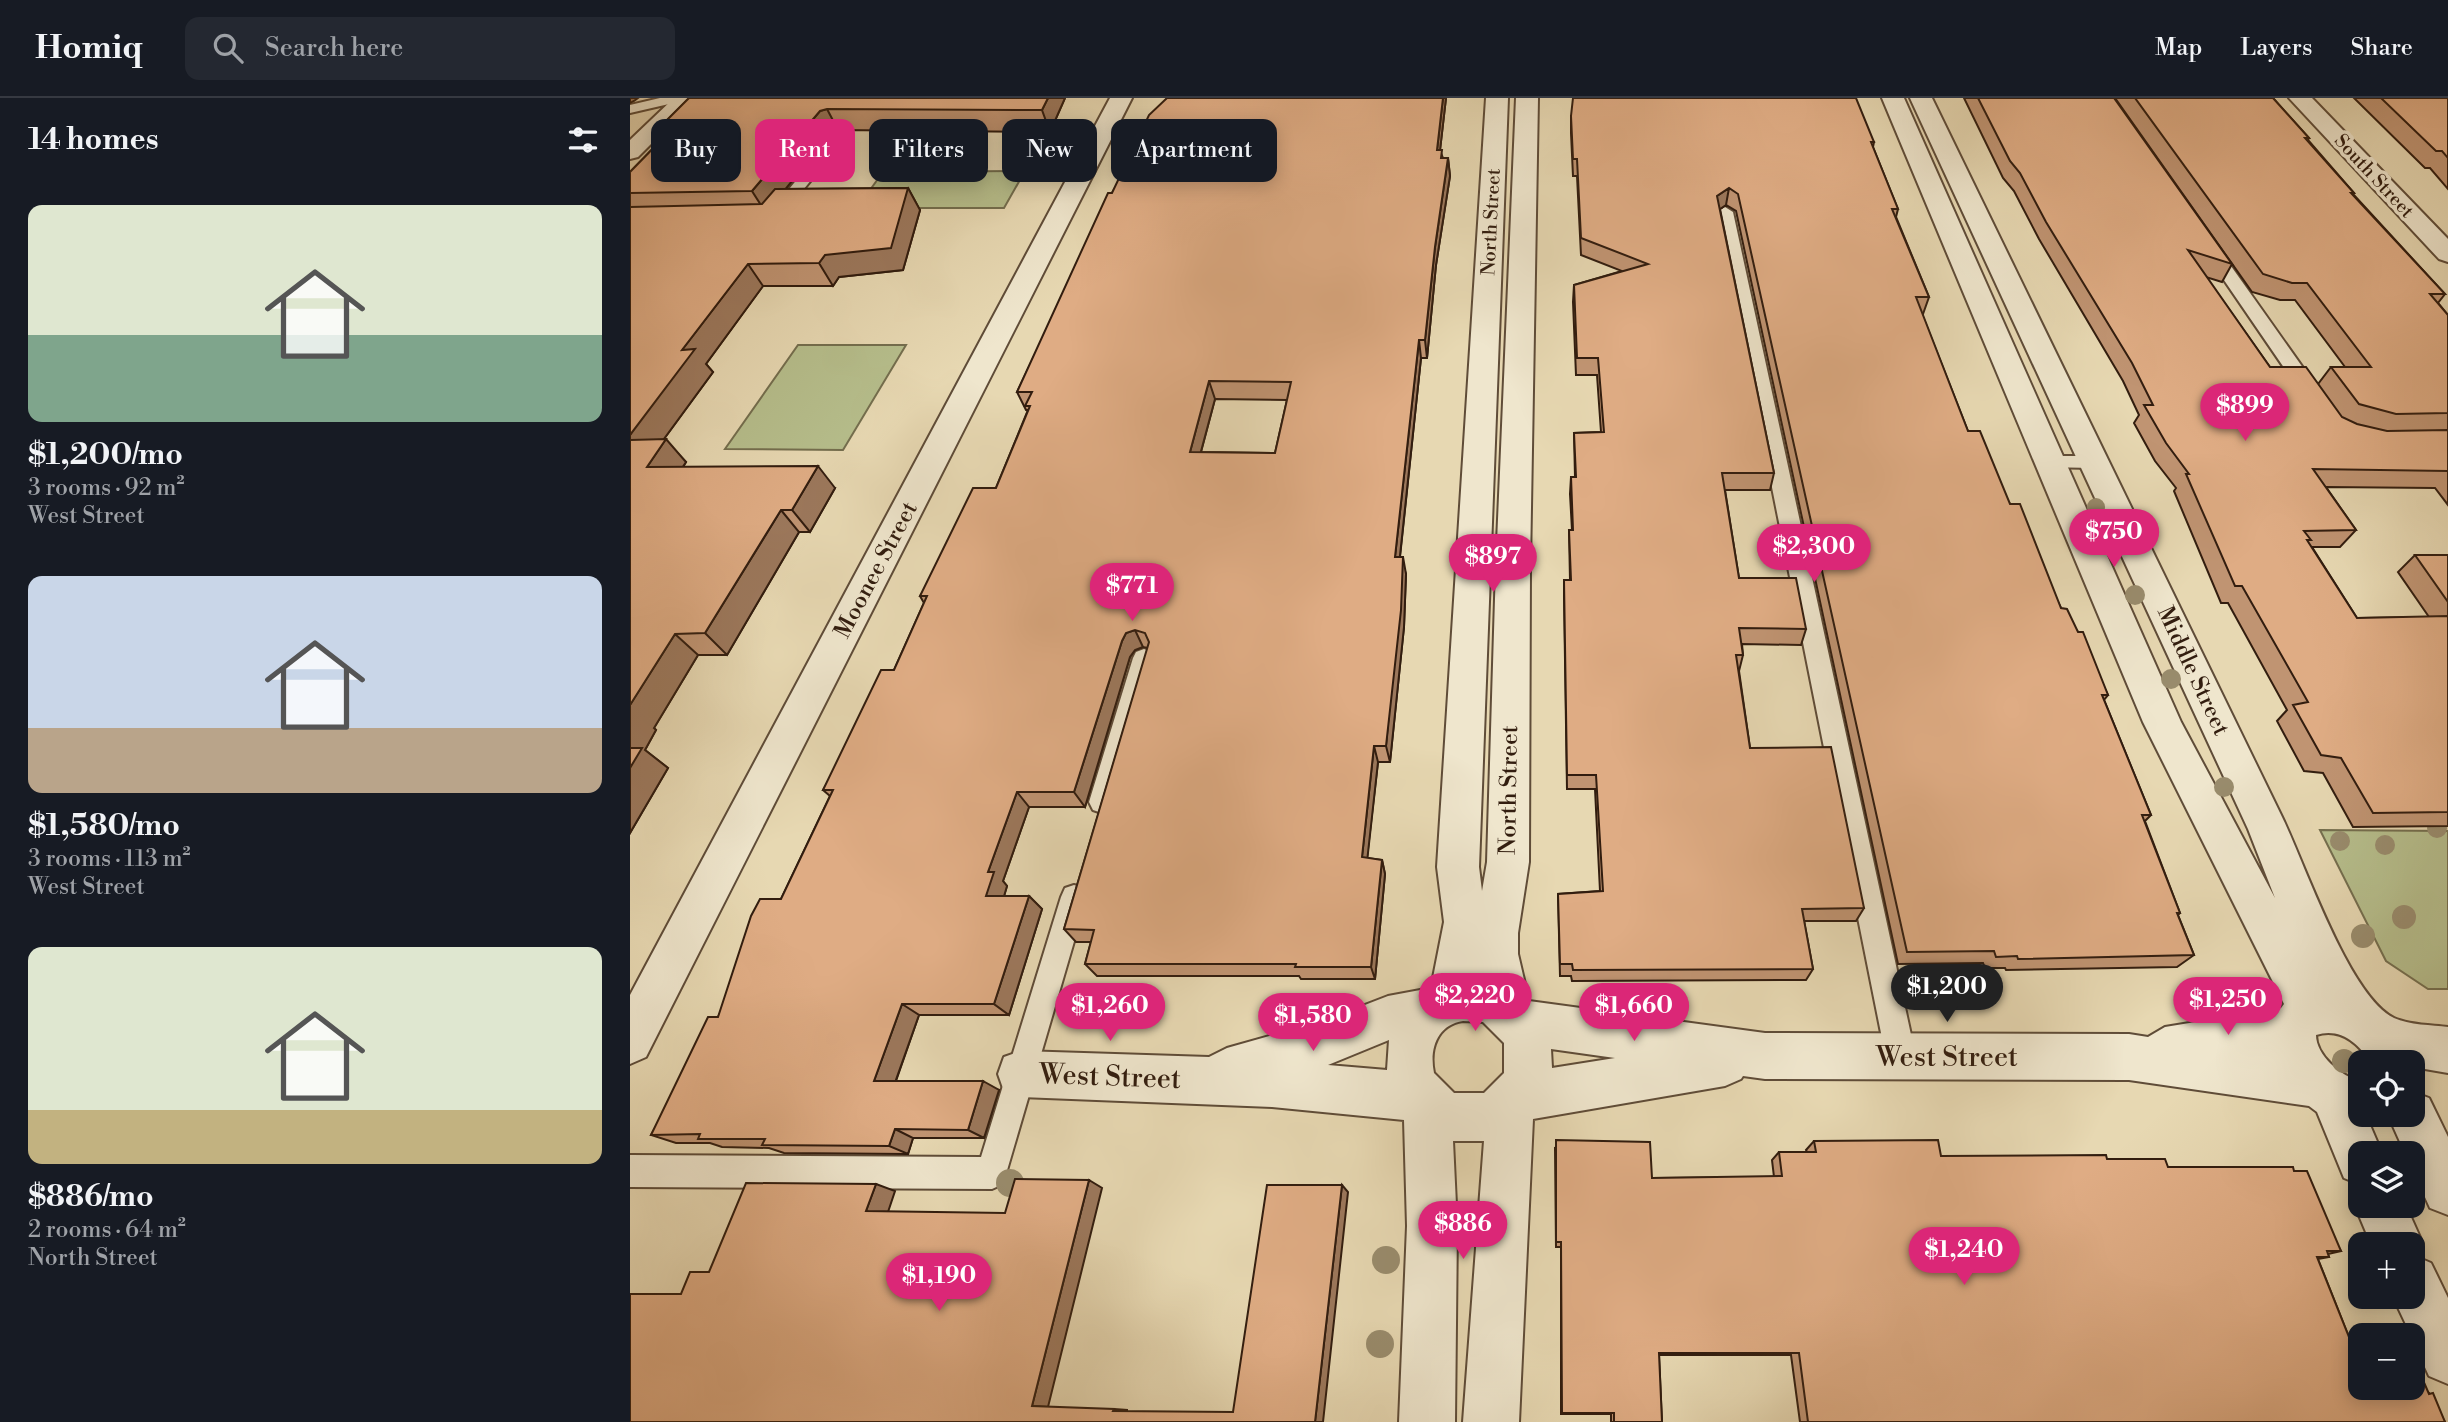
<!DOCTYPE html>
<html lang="en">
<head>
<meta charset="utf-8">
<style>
	:root { --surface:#171b24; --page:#242831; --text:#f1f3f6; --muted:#9ea1a6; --line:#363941; --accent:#db2777 }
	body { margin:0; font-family:"Libre Bodoni",serif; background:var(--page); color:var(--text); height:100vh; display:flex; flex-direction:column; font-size:26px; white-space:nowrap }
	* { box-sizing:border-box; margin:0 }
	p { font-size:23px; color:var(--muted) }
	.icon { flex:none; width:38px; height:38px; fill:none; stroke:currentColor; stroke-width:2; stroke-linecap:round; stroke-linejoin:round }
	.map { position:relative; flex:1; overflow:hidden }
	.details { display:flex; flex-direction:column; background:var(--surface); width:630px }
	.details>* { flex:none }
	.top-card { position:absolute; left:21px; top:21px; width:665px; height:63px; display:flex; gap:14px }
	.fabs { position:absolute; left:1718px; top:952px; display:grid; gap:14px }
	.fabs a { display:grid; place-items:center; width:77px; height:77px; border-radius:14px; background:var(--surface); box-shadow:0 4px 18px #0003; font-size:35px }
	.price { position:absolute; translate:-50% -60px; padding:0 16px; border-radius:24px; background:var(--accent); color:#fff; font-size:23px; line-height:46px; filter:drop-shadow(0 2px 4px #0008) }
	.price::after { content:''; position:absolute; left:50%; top:42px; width:21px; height:16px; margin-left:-10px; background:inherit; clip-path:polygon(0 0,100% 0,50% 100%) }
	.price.on { background:#222; color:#fff }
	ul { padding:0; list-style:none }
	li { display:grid; align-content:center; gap:14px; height:371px; padding:0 28px }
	li span { display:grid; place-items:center; height:217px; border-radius:14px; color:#555 }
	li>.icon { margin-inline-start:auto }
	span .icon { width:126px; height:126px; fill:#fffc; stroke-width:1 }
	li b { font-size:30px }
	h2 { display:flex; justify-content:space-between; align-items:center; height:84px; padding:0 28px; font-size:30px }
	.tag { padding:0 24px; border-radius:14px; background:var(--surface); box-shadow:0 4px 18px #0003; font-size:24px; line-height:63px }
	.tag.on { background:var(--accent); color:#fff }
	header { display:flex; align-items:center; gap:42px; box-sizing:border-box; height:98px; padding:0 35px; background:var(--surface); border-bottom:2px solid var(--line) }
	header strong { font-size:33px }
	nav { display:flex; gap:38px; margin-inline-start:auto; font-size:24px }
	.search { width:490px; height:63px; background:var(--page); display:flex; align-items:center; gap:18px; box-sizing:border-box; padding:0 24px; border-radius:14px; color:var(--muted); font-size:26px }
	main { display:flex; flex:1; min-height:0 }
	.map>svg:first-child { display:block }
</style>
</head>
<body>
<header>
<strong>Homiq</strong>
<div class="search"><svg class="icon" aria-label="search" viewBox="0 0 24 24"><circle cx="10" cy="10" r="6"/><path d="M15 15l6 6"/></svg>Search here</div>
<nav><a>Map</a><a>Layers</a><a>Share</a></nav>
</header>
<main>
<section class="details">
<h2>14 homes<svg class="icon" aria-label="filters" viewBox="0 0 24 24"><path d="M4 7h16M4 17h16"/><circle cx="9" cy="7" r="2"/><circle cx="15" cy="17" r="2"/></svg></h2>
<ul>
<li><span style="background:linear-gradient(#dfe7d0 60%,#7fa58c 0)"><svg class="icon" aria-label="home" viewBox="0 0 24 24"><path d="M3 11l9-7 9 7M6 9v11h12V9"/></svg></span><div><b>$1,200/mo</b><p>3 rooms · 92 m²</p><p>West Street</p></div></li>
<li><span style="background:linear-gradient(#c9d6e8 70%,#b9a48a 0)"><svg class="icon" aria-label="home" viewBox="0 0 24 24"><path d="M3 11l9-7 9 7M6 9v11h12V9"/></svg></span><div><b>$1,580/mo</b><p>3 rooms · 113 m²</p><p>West Street</p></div></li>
<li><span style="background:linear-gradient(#dfe7d0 75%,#c2b280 0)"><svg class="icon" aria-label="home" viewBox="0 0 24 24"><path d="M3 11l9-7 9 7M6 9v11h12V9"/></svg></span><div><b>$886/mo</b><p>2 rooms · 64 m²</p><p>North Street</p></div></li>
</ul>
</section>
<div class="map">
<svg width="1818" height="1324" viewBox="0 0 1818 1324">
	<rect width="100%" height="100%" fill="#e7d8b2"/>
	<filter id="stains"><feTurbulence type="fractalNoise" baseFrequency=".00286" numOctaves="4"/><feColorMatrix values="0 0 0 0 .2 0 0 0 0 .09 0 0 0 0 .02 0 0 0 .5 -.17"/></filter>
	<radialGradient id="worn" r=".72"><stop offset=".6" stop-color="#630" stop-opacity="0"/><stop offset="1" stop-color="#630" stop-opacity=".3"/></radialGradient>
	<path fill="#b6be8c" stroke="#746e4e" stroke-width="2" d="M395,73L374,110H227L253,74Z
		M168,247H276L213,352L95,351Z
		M1690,732L1818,733V891H1798L1756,863Z"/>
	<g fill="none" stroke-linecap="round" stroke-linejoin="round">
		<g stroke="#5f4c38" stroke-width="4">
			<path id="service" d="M30,0H54L52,3L0,15V7Z
				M209,35L216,39L152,118H142L139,115L142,112L204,36Z
				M1095,109L1103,114L1286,960L1281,970L1271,975L1261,970L1256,960L1087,114Z
				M1578,142L1584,144L1688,291L1690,295L1688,299H1674L1570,147Z
				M1420,358H1464L1471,359L1474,364L1471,369L1464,370L1413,369L1410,364L1413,359Z
				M514,551L522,554L525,560L485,704L481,712L472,715L463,712L459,704L503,560L506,554Z
				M444,787L453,790L457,799L373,1086L362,1091L0,1089V1057L351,1059L431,799L435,790Z"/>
		</g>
		<g stroke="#5f4c38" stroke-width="4">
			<path id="minor" d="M44,0H67L8,59L0,61V42Z
				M480,0H502L16,959L0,966V897Z
				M856,0H878L849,769L852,793L857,764L866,468L886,0H908L900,468L899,764L888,835V856L899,903L1135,935L1499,936L1518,939L1535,929L1651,910L1654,906L1513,624L1252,0H1274L1551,624L1645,800L1618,731L1280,0H1302L1652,719C1675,766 1719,898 1764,920C1779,927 1802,927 1818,929V975L1789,970L1783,981V964H1741C1728,945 1710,929 1686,937C1686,957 1711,979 1731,983V1017H1751L1748,1024L1740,1027L1752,1055H1731V1087L1714,1080L1687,1014L1679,1008L1499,982L1135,981L1113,978L1111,981L1095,988L903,1021L889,1324H833L854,1043H823L827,1128L825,1324H769L777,1128L774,1022L642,1009L391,999L374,993L368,976L374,959L391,953L579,959L597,950L696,922L758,898L801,890L814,824L807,769ZM833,923L853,924L874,945V975L854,995H824L804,975C799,951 807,927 833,923ZM759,942L757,972L698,967ZM921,951L985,960L922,970Z
				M1659,0H1682L1818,141V164L1809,161Z
				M1783,994L1799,1000L1818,1039V1117L1800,1110L1783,1073V1055H1775L1758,1017H1783Z
				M1731,1094V1108H1776L1793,1146L1787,1159L1801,1165L1818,1200V1286L1799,1278L1783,1243V1237H1781L1763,1199H1783V1146H1741L1725,1108Z"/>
		</g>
		<use href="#service" fill="#efe6cd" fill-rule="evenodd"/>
		<use href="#minor" fill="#efe6cd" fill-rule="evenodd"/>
	</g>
	<g fill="#998c6d">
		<circle cx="1466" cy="409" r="9"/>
		<circle cx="1505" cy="497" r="10"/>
		<circle cx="1541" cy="581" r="10"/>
		<circle cx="1594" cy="689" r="10"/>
		<circle cx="1807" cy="730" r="10"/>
		<circle cx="1710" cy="743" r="10"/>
		<circle cx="1755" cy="747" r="10"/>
		<circle cx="1774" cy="819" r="12"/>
		<circle cx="1733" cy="838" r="12"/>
		<circle cx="1714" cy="963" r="12"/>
		<circle cx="380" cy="1085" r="14"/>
		<circle cx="756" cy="1162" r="14"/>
		<circle cx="750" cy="1246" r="14"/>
	</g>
	<path fill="#c09472" stroke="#321d0f" stroke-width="2" fill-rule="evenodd" d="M59,0H435L420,34L208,32L202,34L155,91L278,90L290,112L273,172L209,179L203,188H133L76,266L83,274L34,341L56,364L53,369L205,390L180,434H169L97,557H68L24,630L26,632L15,652L38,670L0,735V74L35,38L29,30Z
		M537,0H816L810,52L813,60H818L820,78L806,167L797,260H791L770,459L776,476L774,529L760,664H748L737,760L752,762L755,776L745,881H671L669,878H467L455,866L461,844H446L434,831L518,550L513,549L505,552L500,559L455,709H399L373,783L377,788L374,798H399L412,811L379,917H289L266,983L369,992L354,1040H283L278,1056L154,1055L139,1050L92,1049L80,1045H46L21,1037L88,919L151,801L200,698L193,692L264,572L294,505L290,498L366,390L398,312H396L387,294L482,95ZM585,301L657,302L645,355L571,354Z
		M1334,0H1484L1602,166L1592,184L1576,179L1640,269L1688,286L1701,269H1715L1665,202H1650L1622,194L1485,0H1643L1679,40L1678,42L1724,95L1723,96L1815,196L1808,205L1818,217V407L1805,390L1696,389L1726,432L1710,449H1682L1727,520L1799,519L1768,474L1785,457H1818V728L1723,729L1693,675L1674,673L1647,623L1657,612L1598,505H1591L1544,393L1546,390L1525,363L1504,325L1509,317L1493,283L1409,141L1384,93L1373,80Z
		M1724,0H1818V91L1800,70H1795Z
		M941,18L1244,44L1243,49L1268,111L1266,119L1299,199L1293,216H1292L1338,333L1380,406L1431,510L1448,534L1478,597L1474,602L1521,717L1515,723L1550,815L1548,817L1564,857L1547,869L1376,872L1375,870H1355L1353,865L1268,866L1106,113L1096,107L1090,111L1144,375L1140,392H1095L1109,480L1176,531L1171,547L1112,546L1113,557L1109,573L1120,650L1234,810L1226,823H1174L1183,871L1176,882L942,883L941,878H930L928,796L970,793L965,691H937L934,498V482H940L939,432H942L940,396L941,379H945L944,335L971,334L967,277H946L943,204L944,187L992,173L951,157L947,78H943L941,35Z
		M1184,1043L1311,1058L1477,1061L1538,1069L1664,1073L1711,1153L1698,1156L1699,1159L1688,1161L1721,1244L1799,1295L1815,1324H1170L1161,1257H1029L1032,1324H981V1316H931V1149H926L925,1050L1022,1080L1144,1079L1142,1062L1149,1054H1177L1176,1052Z"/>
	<path fill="#9c785c" stroke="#321d0f" stroke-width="2" d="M0,0H8L4,3L0,5Z
		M418,0H435L420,34L412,12Z
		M813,0H816L808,70L807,52Z
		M197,11L208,32L202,34L136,115L122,93L190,13Z
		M818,60L820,78L806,167L797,260L795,242L805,149Z
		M278,90L290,112L273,172L209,179L203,188L189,165L195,157Z
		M1099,90L1096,107L1084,115L1087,98Z
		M118,166L133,188L76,266L83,274L17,364L0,346V337L52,252Z
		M789,242L791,260L768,476L765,459Z
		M579,283L585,301L566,372L560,354Z
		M36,341L56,364L38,392L17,369Z
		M188,368L205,390L180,434L162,412Z
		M151,412L169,434L97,557L75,535Z
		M773,459L776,476L774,529L760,664L756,648Z
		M505,532L513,549L505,552L500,559L455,709L444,694L492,543L496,535Z
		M45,536L68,557L24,630L26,632L15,652L38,670L0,735V607Z
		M744,648L748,664L736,773L732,759Z
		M387,694L399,709L373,783L377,788L370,812L356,798L358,774Z
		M752,762L755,776L745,881L741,869Z
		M399,798L412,811L379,917L364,906Z
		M272,906L289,917L262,993L244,983Z
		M353,983L369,992L354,1040L338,1032Z
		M265,1031L283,1040L278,1056L259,1048Z
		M459,1082L472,1090L418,1309L402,1308Z
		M246,1086L265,1093L256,1120L236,1113Z
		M712,1087L718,1094L693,1324H685Z
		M484,1311L497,1312V1314L483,1313Z"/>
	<path fill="#dfac84" stroke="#321d0f" stroke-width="2" fill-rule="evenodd" d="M59,0H418L412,12L197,11L190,13L122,93L0,95V74L43,30H29Z
		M537,0H813L807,52H812L811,60H818L805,149L795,242H789L765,459H773L771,512L756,648H744L732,759L752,762L741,869H665L666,866H455L464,832L434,831L519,544L515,535L505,532L496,535L492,543L444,694H387L358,774H364L356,798H399L364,906H272L244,983H353L338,1032L265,1031L259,1048L132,1047L135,1041H68L70,1036L21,1037L78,919H88L121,818L130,801H151L203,692H193L251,572H264L297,498H290L343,390H366L400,308H395L402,294H387L478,95H482L519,17ZM579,283L661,284L645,355L560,354Z
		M943,0H1226L1244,44H1241L1268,111H1262L1299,199H1286L1338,333H1350L1380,406H1390L1431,510L1437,511L1448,534H1453L1478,597H1472L1521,717H1512L1550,815H1547L1564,857L1388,861L1387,858L1366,859L1364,853L1277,854L1108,96L1099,90L1087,98L1144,375H1092L1109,480H1166L1176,531L1109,530L1113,557H1106L1120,650L1201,649L1234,810L1172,811L1183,871L943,872L942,866H930L928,796L973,793L966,677H937L934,482H941L939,432H943L941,379H946L944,335L974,334L968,260H947L944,187L1018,166L951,140L947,61H943L941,18Z
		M1348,0H1484L1602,166L1558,152L1640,269H1676L1712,319L1727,326L1757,333L1818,332V373L1683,371L1726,432L1674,433L1681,442H1677L1727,520L1818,518V714L1743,715L1711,660L1691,657L1663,607L1678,604L1612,488H1605L1556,376H1559L1536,345L1514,307H1523L1502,265L1416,124L1390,75L1380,63Z
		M1505,0H1643L1679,40H1675L1724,95H1721L1815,196H1800L1818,217V315L1766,316L1729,306L1701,269H1741L1677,185H1662L1633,176Z
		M1751,0H1818V60L1812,53H1806Z
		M278,90L261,150L195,157L189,165L118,166L52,252L65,251L0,337V109L132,106L145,91Z
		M36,341L17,369L188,368L162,412H151L75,535L45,536L0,607V342Z
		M1785,457H1818V504Z
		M0,650H12L0,670Z
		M926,1042L1020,1044L1022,1080L1152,1078L1149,1054H1186L1184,1043L1308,1042L1311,1058L1476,1057L1477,1061H1535L1538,1069H1663L1664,1073H1677L1711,1153H1697L1699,1159H1687L1721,1244L1731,1250V1290H1783V1259L1799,1296L1803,1295L1815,1324H1178L1169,1255H1029L1032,1324H984V1315H932L931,1144H926Z
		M385,1081L459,1082L402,1308L484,1311L483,1313L603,1314L637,1087H712L685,1324H0V1196H51L60,1174H79L116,1085L246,1086L236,1113L375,1115Z"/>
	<g text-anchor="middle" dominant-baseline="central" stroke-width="7" stroke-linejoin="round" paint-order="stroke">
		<g font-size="19" fill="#321d0f" stroke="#efe6cd">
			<text transform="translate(1744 78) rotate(47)">South Street</text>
			<text transform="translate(861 124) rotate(-87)">North Street</text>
		</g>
		<g font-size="23" fill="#321d0f" stroke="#efe6cd">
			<text transform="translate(246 472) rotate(-62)">Moonee Street</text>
			<text transform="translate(1563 573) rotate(65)">Middle Street</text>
			<text transform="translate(879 692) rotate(-89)">North Street</text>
		</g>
		<g font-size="28" fill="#321d0f" stroke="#efe6cd">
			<text x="1317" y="959">West Street</text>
			<text transform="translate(480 979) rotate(2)">West Street</text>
		</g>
	</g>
	<rect width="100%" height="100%" filter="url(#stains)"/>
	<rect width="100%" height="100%" fill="url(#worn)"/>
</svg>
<div class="fabs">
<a><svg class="icon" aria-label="locate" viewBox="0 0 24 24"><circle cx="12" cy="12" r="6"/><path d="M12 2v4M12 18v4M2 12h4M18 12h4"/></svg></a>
<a><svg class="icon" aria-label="layers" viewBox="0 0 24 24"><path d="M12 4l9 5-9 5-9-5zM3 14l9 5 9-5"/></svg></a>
<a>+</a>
<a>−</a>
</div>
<b class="price" style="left:1615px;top:345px">$899</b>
<b class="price" style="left:1484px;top:471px">$750</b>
<b class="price" style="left:1184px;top:486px">$2,300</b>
<b class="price" style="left:863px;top:496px">$897</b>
<b class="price" style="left:502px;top:525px">$771</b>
<b class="price on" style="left:1317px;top:926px">$1,200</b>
<b class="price" style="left:845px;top:935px">$2,220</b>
<b class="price" style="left:1598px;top:939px">$1,250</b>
<b class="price" style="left:480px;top:945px">$1,260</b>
<b class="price" style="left:1004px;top:945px">$1,660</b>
<b class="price" style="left:683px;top:955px">$1,580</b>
<b class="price" style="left:833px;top:1163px">$886</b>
<b class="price" style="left:1334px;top:1189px">$1,240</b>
<b class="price" style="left:309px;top:1215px">$1,190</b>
<div class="top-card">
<a class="tag">Buy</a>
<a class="tag on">Rent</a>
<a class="tag">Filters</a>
<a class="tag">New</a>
<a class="tag">Apartment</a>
</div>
</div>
</main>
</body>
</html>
